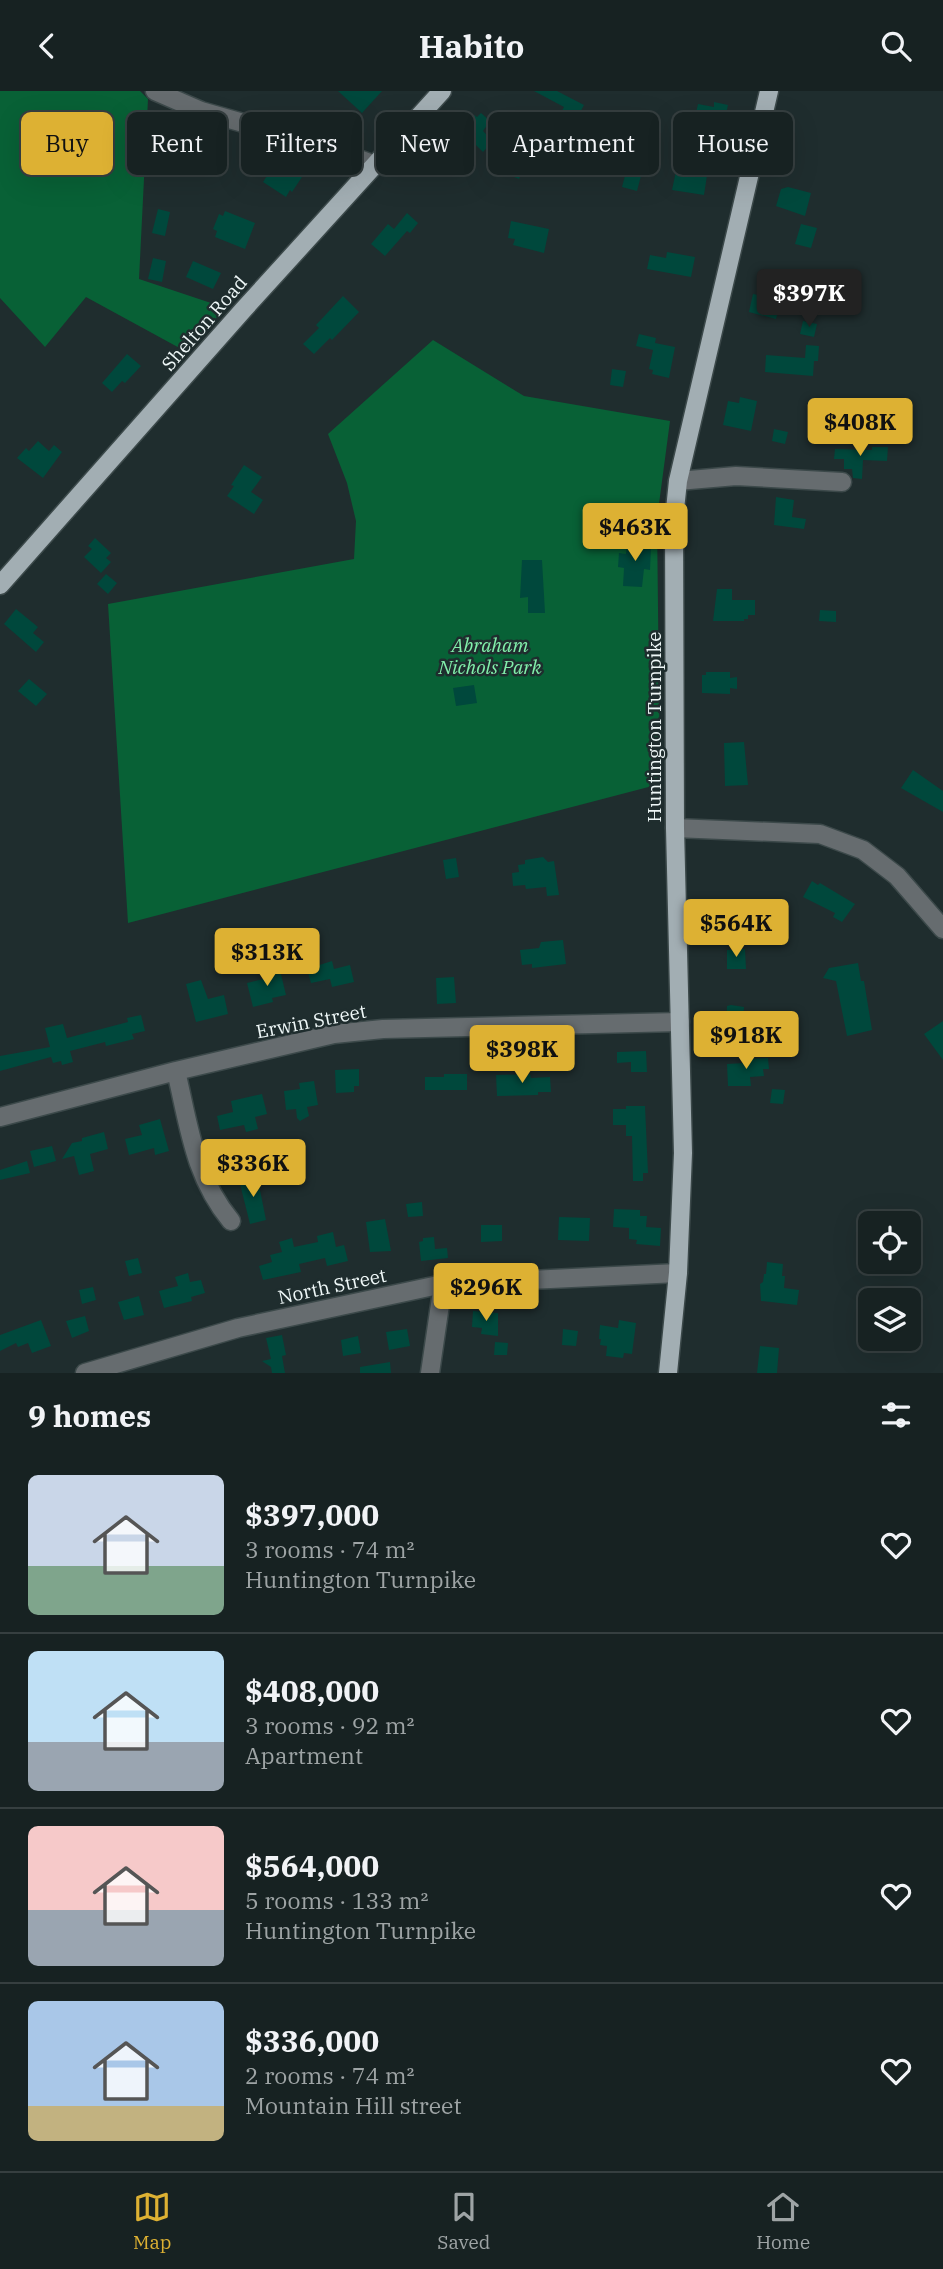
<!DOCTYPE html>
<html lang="en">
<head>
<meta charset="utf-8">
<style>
	:root { --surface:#172222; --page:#202a2a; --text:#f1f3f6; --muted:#9ea4a5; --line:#363f40; --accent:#ddb133 }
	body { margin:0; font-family:"IBM Plex Serif",serif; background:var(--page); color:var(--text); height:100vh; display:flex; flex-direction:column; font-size:26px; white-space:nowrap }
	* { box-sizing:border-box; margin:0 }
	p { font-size:23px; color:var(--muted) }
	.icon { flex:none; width:38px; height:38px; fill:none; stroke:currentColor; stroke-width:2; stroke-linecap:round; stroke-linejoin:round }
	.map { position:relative; height:1282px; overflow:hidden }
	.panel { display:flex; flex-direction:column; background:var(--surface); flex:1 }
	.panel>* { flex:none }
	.banner { position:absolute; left:21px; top:21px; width:901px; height:63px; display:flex; gap:14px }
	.fabs { position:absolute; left:858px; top:1120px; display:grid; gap:14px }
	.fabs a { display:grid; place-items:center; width:63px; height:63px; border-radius:10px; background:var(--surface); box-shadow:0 7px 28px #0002,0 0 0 2px var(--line); font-size:35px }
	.price { position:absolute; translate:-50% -60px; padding:0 16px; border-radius:7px; background:var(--accent); color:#111; font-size:23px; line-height:46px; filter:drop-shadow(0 2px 4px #0008) }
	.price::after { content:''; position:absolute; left:50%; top:42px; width:21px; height:16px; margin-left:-10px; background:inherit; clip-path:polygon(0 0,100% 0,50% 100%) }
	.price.on { background:#222; color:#fff }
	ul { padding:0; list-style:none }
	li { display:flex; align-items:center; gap:21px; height:175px; padding:0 28px }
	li+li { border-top:2px solid var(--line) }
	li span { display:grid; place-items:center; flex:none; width:196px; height:140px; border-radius:10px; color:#555 }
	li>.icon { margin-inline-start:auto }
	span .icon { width:84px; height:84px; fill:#fffc; stroke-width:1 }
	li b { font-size:30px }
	h2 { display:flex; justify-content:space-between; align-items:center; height:84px; padding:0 28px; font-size:30px }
	.chip { padding:0 24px; border-radius:10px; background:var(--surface); box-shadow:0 7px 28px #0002,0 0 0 2px var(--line); font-size:24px; line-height:63px }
	.chip.on { background:var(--accent); color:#111 }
	header { display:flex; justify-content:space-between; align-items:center; height:91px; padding:0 28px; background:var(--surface); font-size:32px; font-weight:800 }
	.tab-bar { display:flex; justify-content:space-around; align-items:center; height:98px; border-top:2px solid var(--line); background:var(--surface); font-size:19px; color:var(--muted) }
	.tab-bar a { display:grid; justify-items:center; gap:4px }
	.tab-bar .on { color:var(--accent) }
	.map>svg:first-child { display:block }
</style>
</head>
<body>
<header><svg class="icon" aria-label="back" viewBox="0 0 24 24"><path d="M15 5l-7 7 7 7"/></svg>Habito<svg class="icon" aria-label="search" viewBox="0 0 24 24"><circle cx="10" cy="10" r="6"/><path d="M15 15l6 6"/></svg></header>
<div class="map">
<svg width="943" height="1282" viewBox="0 0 943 1282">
	<rect width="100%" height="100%" fill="#1f2d2e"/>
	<path fill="#086136" d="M0,0H140L148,8L139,188L226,217L185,260L86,206L45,256L0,207Z
		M433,249L524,305L670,330L657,428L660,693L128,832L108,513L354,468L356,430L347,392L328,343Z"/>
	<path fill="#00483c" d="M338,0H382L362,22Z
		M534,0H557L584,14L573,35L558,27L564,16Z
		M714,11L728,14L722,42L711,39L712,34L694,30L698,13L714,16Z
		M481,22L490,30L483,40L493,50L483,61L474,52L469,58L466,55L462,59L453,50L474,24L477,26Z
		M160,53L180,58L176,74L157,69Z
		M283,60L308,77L292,101L290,99L286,106L263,91Z
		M510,68L525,73L519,88L504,82Z
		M688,74L708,78L704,104L672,99L676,80L687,81Z
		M627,77L642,81L637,100L622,96Z
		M788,96L811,102L805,125L776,115L781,98Z
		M158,118L170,121L165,145L152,142Z
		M225,120L255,132L245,158L215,146L217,140L213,138L219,123L223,125Z
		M407,122L418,132L410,142L407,140L385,165L371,153L388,133L394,138Z
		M511,130L549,138L544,162L513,154L515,148L508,147Z
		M801,133L817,137L811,157L795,153Z
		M667,161L695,166L691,186L647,178L650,164L666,167Z
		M153,167L166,170L162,191L148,188Z
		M193,170L221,182L213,198L186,186Z
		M753,203L781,209L776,228L749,221Z
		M343,205L359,221L332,249L330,247L314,263L303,253L319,237L316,234Z
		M803,230L817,233L814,246L800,243Z
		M639,243L656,247L655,252L675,256L669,287L652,283L653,279L649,278L653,259L636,255Z
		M806,254L819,255L818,270H814L813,285L765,281L766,264L805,267Z
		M127,263L141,275L125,292L122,290L112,301L102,292Z
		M612,278L626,280L623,296L610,294Z
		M740,306L757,310L751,340L723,334L728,310L739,312Z
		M774,338L788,341L785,353L772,350Z
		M38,350L49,360L54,354L62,361L43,387L17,367L26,357L29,360Z
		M872,356H888L887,370L863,369L862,388L853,387L852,378H844V368H834L835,358L872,359Z
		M244,374L262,386L251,401L263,409L254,423L227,405L234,395L231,394Z
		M776,406L794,409L792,426L806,428L804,438L774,434Z
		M95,447L111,462L106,467L111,471L101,482L84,466L92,458L88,455Z
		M633,447H644L643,454L651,455L650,479L644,478L642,496L623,495L624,477L618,476L619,462L626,463L627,453L633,454Z
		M522,469H542L545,522H528V506L520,507Z
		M106,483L117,492L108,503L97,493Z
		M717,498H732V509H755V524H748V528H744V530H713Z
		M16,518L38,536L33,542L44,551L36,561L4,533Z
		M820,519L836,520V531L819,530Z
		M706,581H730V587L737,586V598L730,597V603L702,602V584H706Z
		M29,588L47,603L36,615L18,600Z
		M474,594L477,612L456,615L453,597Z
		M744,651L748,694L725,695L724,652Z
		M913,679L943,700V721L901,697Z
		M543,766L548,771L554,770L559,804L547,805L546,796L526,798L525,794L513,795L512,782L519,781L518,774L525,773V769Z
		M456,767L459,786L446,788L443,769Z
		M812,790L818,794L820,792L855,813L842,831L833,826L835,822L803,806Z
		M563,849L566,873L532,877V873L522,874L520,859L539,857L541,851Z
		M745,858L746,878H727V859Z
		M332,870L334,878L350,874L354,891L332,896L330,888L311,892L307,878Z
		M858,872L861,890H864L872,939L847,945L836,890L823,887L829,877Z
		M279,875L286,904L272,907L273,911L253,916L247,892L267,887L265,878Z
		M454,886L456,912L437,913L436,887Z
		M201,889L208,908L224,904L228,923L196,931L186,893Z
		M731,914L744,916L743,935H726L727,915Z
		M141,924L145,940L132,943L134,948L106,955L105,951L70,960L73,971L62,974L61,970L53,972L51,966L0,980V965L50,956L45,937L63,933L67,947L128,931L127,927Z
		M943,930V969L924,943Z
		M766,932L778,933L777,945H765Z
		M646,960L647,981H631V971L617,972V961Z
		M768,967L769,978H763L764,985L750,986L751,995H728L727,973L744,972V968Z
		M359,978V995H354V1001L336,1002L335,979Z
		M444,983H467V999H425V986H444Z
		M530,983L531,987L550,986L551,1001H538V1004L497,1005L496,984Z
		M314,990L318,1014L307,1016L309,1025L300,1030L297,1027L296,1018L286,1019L284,1000L300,998L299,992Z
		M772,998L785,999L783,1013L770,1012Z
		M262,1003L267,1023L255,1026L258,1038L246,1041L244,1034L220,1039L217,1025L233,1021L231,1010Z
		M626,1015H645L648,1082H643V1090H633L632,1045H626V1034H613V1018H626Z
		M160,1028L169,1060L155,1064L154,1057L129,1064L125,1048L142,1044L139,1034Z
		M104,1041L108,1058L90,1063L94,1080L79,1084L74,1065L62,1068L72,1052L82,1050V1047Z
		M52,1055L56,1070L34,1076L30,1060Z
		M27,1070L30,1082L0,1089V1079Z
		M257,1084L266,1129L250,1133L239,1089Z
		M422,1111L423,1125L408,1126L406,1113Z
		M614,1118L640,1119V1125H647L646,1136L661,1137L660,1155L636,1153L637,1149L629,1148V1137L613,1136Z
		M898,1120L919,1132H891Z
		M559,1126L590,1127L589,1150L558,1149Z
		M385,1128L391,1160L370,1161L366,1131Z
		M481,1134H502V1150L481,1151Z
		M333,1141L336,1156L344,1154L348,1170L327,1175L325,1167L299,1173L301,1181L263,1189L259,1175L272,1171L270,1164L282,1161L279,1151L292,1147L294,1156L318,1151L317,1145Z
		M434,1146L435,1158L447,1157L448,1167L421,1170L419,1151L423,1150V1147Z
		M138,1167L142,1182L129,1185L125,1170Z
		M767,1171L783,1173L782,1185H785L784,1197L799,1199L797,1214L761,1210L760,1193L763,1191L764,1183H766Z
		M863,1171H893L885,1183Z
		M188,1182L190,1191L201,1189L205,1202L191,1206L192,1210L164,1217L159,1200L178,1195L175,1186Z
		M93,1196L96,1209L82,1213L79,1199Z
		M139,1205L144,1224L124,1229L118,1211Z
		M473,1220L498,1222V1245L481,1243L482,1237L472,1236Z
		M85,1225L89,1240L72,1247L66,1230Z
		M41,1229L51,1255L32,1262L28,1252L18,1256L16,1252L0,1260V1244Z
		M619,1229L636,1232L632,1263L624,1262L623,1267L606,1265L607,1255L600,1254L601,1248H599L600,1234L618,1237Z
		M407,1238L410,1255L389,1259L386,1241Z
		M563,1238L578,1240L576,1255L562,1254Z
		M282,1244L286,1264L282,1265L285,1282H272L271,1276L262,1270L271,1268L266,1247Z
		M358,1245L361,1262L343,1265L341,1249Z
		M495,1251L508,1252L507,1264H494Z
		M760,1255L779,1257L777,1282H757Z
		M390,1271L391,1282H360V1276Z"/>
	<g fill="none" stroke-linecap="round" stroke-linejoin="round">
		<g stroke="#3c494a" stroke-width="21">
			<path id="minor" d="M155,0L201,20L321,54L375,74
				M678,390L736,385L842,391
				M675,737L820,743L863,759L897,785L943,838
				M176,980C189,1035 194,1085 231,1130
				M0,1026L176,980L334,943L383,938L680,931
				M85,1282L238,1237L443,1193L678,1182
				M430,1282L443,1193"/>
		</g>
		<g stroke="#3c494a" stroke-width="21">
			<path id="major" d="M0,494L244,218L442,0
				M668,1282L678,1182L683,1062L675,737L674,428L678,390L769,0"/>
		</g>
		<use href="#minor" stroke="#666c6f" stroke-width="18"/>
		<use href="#major" stroke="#a2aeb3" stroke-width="18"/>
	</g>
	<g text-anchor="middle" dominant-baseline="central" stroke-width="5" stroke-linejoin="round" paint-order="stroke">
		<g font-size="19" fill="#eef7f7" stroke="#1f2d2e">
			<text transform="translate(204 232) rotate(-49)">Shelton Road</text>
			<text transform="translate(654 636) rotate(-90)">Huntington Turnpike</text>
			<text transform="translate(311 930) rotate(-11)">Erwin Street</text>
			<text transform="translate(332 1195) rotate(-12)">North Street</text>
		</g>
		<g font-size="19" font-style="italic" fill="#82f0ab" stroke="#1f2d2e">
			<text x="490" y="554">Abraham<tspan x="490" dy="22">Nichols Park</tspan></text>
		</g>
	</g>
</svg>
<div class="fabs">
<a><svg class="icon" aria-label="locate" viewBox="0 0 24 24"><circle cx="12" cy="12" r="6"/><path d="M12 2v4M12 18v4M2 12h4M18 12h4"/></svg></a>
<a><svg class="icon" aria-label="layers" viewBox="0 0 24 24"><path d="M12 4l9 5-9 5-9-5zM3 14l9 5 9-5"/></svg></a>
</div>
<b class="price on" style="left:809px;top:238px">$397K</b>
<b class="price" style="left:860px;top:367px">$408K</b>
<b class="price" style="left:635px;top:472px">$463K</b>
<b class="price" style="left:736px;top:868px">$564K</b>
<b class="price" style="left:267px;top:897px">$313K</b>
<b class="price" style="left:746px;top:980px">$918K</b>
<b class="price" style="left:522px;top:994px">$398K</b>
<b class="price" style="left:253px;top:1108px">$336K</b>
<b class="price" style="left:486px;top:1232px">$296K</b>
<div class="banner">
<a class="chip on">Buy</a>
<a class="chip">Rent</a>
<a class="chip">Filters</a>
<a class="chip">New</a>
<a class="chip">Apartment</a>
<a class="chip">House</a>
</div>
</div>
<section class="panel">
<h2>9 homes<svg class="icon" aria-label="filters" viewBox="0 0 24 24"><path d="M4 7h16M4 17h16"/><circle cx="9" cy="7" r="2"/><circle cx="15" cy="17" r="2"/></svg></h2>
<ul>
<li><span style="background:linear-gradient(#c9d6e8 65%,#7fa58c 0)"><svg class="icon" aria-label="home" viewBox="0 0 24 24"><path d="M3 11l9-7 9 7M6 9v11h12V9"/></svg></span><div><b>$397,000</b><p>3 rooms · 74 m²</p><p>Huntington Turnpike</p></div><svg class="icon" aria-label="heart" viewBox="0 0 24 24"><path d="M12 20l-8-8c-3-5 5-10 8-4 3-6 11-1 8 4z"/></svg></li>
<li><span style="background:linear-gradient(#bfe0f5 65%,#9aa5b1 0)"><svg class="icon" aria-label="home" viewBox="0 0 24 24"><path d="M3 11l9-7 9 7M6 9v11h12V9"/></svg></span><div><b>$408,000</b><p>3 rooms · 92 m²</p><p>Apartment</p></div><svg class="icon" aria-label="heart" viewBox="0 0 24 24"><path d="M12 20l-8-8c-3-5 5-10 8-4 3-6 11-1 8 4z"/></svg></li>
<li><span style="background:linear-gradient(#f6c9c9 60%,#9aa5b1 0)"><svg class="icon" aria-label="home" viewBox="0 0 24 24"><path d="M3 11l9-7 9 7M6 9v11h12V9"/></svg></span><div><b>$564,000</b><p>5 rooms · 133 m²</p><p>Huntington Turnpike</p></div><svg class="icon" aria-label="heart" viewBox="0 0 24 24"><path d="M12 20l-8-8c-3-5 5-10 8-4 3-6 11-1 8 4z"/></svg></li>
<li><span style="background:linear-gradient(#a9c7e8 75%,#c2b280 0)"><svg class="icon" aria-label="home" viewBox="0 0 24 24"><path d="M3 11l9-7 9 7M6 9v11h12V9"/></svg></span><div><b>$336,000</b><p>2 rooms · 74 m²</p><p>Mountain Hill street</p></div><svg class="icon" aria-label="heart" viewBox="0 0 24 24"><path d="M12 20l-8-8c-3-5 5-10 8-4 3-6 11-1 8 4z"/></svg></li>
</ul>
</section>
<nav class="tab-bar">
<a class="on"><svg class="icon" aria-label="map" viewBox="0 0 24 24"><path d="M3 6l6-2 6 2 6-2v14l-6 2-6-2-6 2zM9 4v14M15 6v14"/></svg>Map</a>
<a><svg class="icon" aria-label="saved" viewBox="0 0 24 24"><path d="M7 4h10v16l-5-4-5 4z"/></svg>Saved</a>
<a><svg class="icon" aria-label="home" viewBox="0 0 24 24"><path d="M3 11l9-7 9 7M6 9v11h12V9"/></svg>Home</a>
</nav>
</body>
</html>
